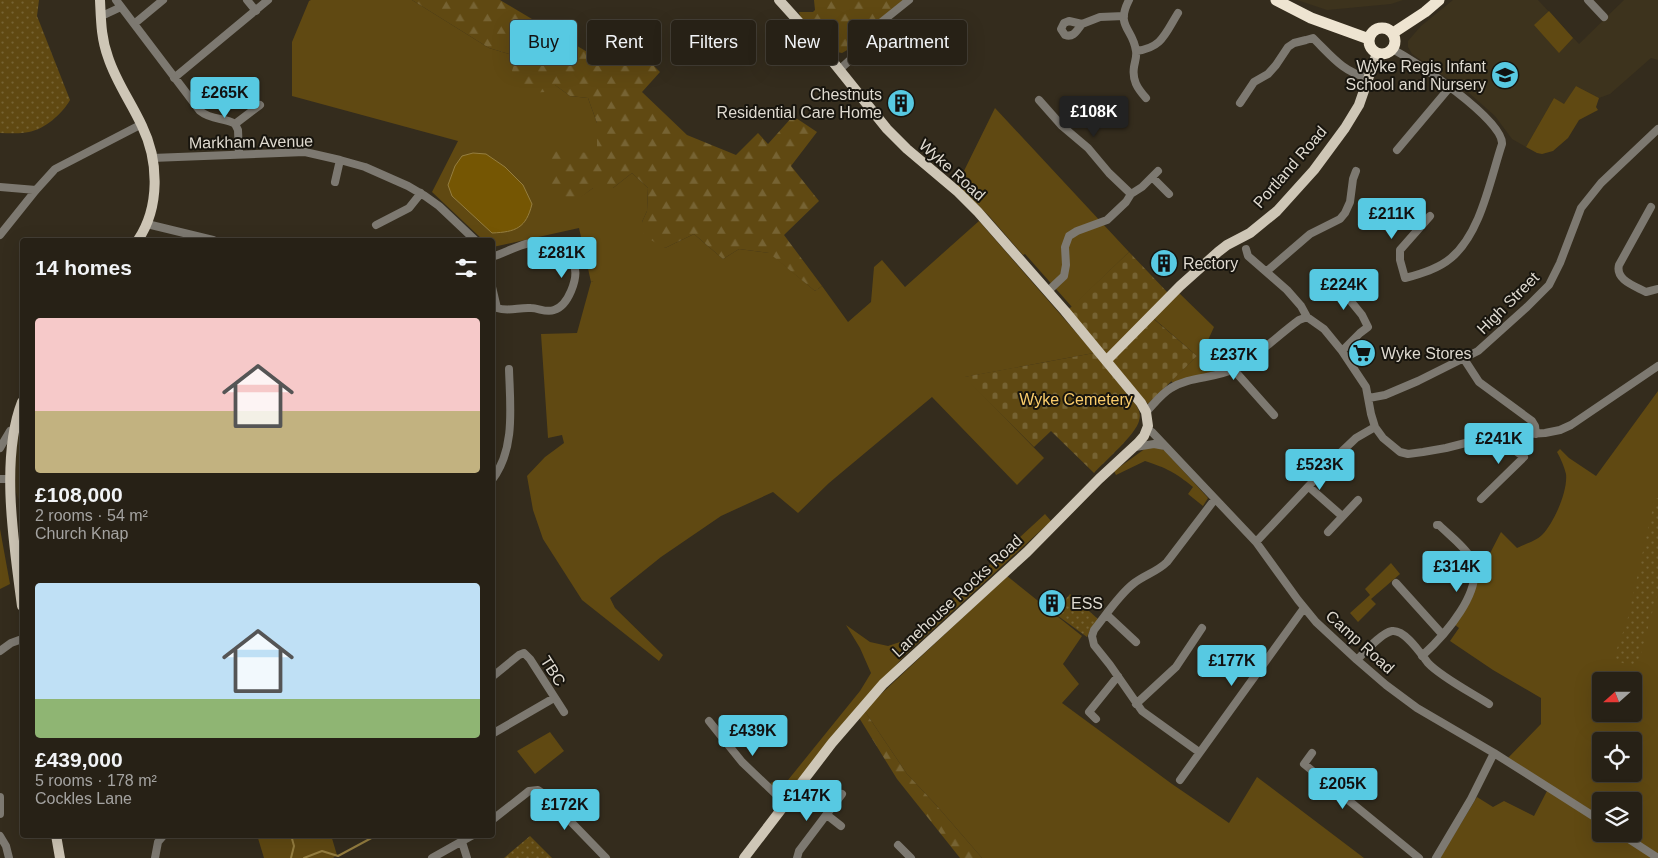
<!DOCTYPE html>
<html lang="en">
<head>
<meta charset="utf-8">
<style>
	:root { --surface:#272116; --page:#2f291f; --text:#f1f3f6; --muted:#a4a3a1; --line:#433e35; --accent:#57c9e2 }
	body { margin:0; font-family:Helvetica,sans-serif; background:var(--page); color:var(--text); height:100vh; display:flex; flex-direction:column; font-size:19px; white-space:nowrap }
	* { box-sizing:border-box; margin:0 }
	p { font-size:16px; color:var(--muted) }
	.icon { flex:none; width:28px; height:28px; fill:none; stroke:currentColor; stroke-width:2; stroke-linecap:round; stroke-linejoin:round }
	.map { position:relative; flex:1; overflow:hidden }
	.side { position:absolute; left:20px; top:238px; width:475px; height:600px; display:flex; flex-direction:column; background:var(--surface); border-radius:5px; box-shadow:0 5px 20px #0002,0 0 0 1px var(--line) }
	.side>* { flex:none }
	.banner { position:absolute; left:510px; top:20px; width:475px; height:45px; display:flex; gap:10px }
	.needle { width:32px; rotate:249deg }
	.buttons { position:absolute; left:1592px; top:672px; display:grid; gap:10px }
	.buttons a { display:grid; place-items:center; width:50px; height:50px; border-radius:5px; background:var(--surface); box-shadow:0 5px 20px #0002,0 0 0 1px var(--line); font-size:25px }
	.price { position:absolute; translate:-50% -42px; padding:0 11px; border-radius:5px; background:var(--accent); color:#111; font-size:16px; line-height:32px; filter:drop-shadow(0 1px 2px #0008) }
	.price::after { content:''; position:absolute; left:50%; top:30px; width:15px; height:11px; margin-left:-8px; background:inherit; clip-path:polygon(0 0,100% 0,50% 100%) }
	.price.on { background:#222; color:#fff }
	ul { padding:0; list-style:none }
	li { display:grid; align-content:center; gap:10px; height:265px; padding:0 15px }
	li span { display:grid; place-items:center; height:155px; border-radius:5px; color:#555 }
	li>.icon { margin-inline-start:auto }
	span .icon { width:90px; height:90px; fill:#fffc; stroke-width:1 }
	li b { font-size:21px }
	h2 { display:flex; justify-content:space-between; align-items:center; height:60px; padding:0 15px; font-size:21px }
	.pill { padding:0 18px; border-radius:5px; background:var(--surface); box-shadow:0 5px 20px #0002,0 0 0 1px var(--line); font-size:18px; line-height:45px }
	.pill.on { background:var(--accent); color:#111 }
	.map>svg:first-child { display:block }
</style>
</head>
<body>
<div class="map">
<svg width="1658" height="858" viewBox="0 0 1658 858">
	<defs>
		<pattern id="forest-firs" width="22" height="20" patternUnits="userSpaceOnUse" patternTransform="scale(1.25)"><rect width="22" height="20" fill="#604912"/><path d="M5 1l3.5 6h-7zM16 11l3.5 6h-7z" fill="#766333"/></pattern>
		<pattern id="cemetery-stones" width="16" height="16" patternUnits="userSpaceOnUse" patternTransform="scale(1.25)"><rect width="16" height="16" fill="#604912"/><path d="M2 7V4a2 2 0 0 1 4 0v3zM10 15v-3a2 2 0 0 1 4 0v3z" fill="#766333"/></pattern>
		<pattern id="park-dots" width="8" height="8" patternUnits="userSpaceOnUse" patternTransform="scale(1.25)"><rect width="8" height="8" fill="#604912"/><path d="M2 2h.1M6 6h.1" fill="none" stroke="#766333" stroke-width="1.8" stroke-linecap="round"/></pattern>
	</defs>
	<rect width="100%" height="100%" fill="#342c1d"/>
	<path fill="#3d331d" d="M1297,0H1403L1391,4L1327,10Z
		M1453,0H1538L1579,44L1624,0H1658V60L1651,58L1610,94L1599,98L1576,86L1564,105L1554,98L1526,147L1512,139L1495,116L1469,93L1412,54L1408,47V41L1421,26Z
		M22,416V500H19L12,482L16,437Z"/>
	<path fill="#604912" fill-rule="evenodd" d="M311,0H412L489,48L516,56L570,96L588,98L597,123V153L576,200L593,188H613L632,173L648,188L647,211L642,222L665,248L694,234L723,259L739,249L770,253L815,291L822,286L848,322L871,302L874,267L882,260L905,287L979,221L1094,353L965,377L1044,458L1017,485L932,397L829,483L798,513L773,492L721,516L661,557L610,598L615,608L663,655L659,661L582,600L543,539L533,510L527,476L545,457L564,443L562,435L548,438L541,334L577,333L591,282L604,276L591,282L579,228L493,247L492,240H483L432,192L458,141L292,96V42L309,1Z
		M1549,11L1573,38L1559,53L1534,25Z
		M1576,86L1599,98L1596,107L1598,110L1579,120L1568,138L1553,151L1542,154L1537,153L1526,147L1554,98L1564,104Z
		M995,108L1129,252L1072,307L1025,254L1023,255L989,216L957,185Z
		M1177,291L1214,327L1204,349L1222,369L1173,383L1171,381L1197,356L1152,317Z
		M1658,391V858H1440L1477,797L1493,807L1504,801L1534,816L1547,791L1506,760L1541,724V698L1493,670L1450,641L1459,628L1454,624L1476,570L1484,565L1501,532L1517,548C1525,544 1536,541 1542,535C1554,523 1568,491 1566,474C1564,466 1561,459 1557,452L1560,449L1569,458L1596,476ZM1601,681H1634V714H1601ZM1601,741H1634V774H1601ZM1601,801H1634V834H1601Z
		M1146,448H1160L1165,451L1208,498L1203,506L1188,494L1193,487C1175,472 1166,468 1145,461L1116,475L1114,471Z
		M1045,514L1051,521L904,656L786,794L780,795L770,784L772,782L784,785L860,691L871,673L860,648L846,625L870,642L888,646L909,639Z
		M0,529L10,584L0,589Z
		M1391,563L1400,574L1371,599L1376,604L1358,622L1350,613L1370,595L1365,589Z
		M1007,576L1082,636L1063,664L1079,684L1062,703L1172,784L1229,823L1257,777L1364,858H982L937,806L907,774L864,710Z
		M550,732L564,751L535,774L517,751Z
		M257,835H331L337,855L333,858H264Z"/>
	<path fill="url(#forest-firs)" d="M412,0H500L589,53L624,36L660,72L642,92L687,135L736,155L758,133L768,144L793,116L817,132L791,166L819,201L784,235L822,286L815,291L769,253L739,249L723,259L694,234L665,248L644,236L642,222L647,211L648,188L632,173L613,188H593L576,201L551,193L547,151L597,153V123L588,98L570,96L555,85L545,92L527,93L512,71L516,56L489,48Z
		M814,0H906L894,11L861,45L849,49L842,53L827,50L801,18L799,12H813L815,10Z
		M864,710L907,774L937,806L982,858H960L897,779L858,716Z"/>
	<path fill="url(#cemetery-stones)" d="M1129,252L1169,294L1149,315L1197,356L1148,404L1069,309Z
		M1094,353L1136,405C1139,410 1141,414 1139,421C1136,434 1105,461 1094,473L1051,431L1034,447L964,377Z"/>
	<path fill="url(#park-dots)" d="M0,0H39L37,16L70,100C62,114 45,129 29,132C20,134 9,133 0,133Z
		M1655,498H1658V591L1639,661L1632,667L1613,659L1627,622Z
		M1070,594L1099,620L1091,628L1087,637L1054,613Z
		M530,836L552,858H504Z"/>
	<path fill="#755603" stroke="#957e40" d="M473,153L486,154L505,167L523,185L532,204C526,228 516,232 492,233L452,196L448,185L455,166L462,156Z"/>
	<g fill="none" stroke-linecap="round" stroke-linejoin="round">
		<path stroke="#957e40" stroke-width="2" d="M291,835L294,846L291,858
			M304,858L322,851L338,856L377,835"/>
		<path stroke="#7d7971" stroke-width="8" d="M116,0L200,111C212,121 225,117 235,124
			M247,0L256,11
			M1129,0C1115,27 1133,28 1136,51C1137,56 1135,61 1134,67C1132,80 1137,88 1146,98
			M1588,0L1604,17
			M101,15L106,14L121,7
			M1069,21L1082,24C1077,30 1074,38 1065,35L1061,29L1064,23Z
			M134,24L163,0
			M1082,24L1100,17L1124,16
			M1392,49C1414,60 1504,120 1502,144C1490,180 1481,233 1451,258C1438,269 1421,274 1405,278L1400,260V250L1430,216
			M1136,51C1162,48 1165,34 1178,13
			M839,70L861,50L866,35L874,28L909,0
			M174,78L268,0
			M1039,100L1062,126L1088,148L1109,173L1131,194
			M1240,103L1254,82L1268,74L1276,65L1288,47L1294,43L1306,40L1313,38L1316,41C1333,58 1344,72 1368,78
			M1397,150L1450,87
			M239,154L238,130L235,124L260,105
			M152,158L305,152L340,160L365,167L408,186L425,196L439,206L475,240
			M1152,177L1169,194
			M335,182L340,160
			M0,187L36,190
			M1651,207L1619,265C1615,280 1635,286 1646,292L1658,289
			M147,224L213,240
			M376,225L409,208L421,193
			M0,235L36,190L55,169L142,124
			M1246,249L1248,256L1287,290L1301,306L1307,317L1324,329L1342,351L1366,387L1371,414L1375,427L1383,438L1400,452L1408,454L1423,452L1446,448L1493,436L1545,433L1560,430L1571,425L1658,366
			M492,257C505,253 524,242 536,242C547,242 570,254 574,265C579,278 568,306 554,310C546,313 539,308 531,308C519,307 509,312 497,308L492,287
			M1267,271L1310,234L1340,219L1345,213L1350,202L1353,179L1356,171
			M1336,283L1362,315L1368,327L1360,333L1342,351
			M1048,291L1064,276L1066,265L1065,247L1069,236L1077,231L1107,220L1126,202L1131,194L1142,187L1158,171
			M1464,359L1479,382L1532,421L1535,426L1536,434
			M1233,369L1274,415
			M1369,398L1385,395L1418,381L1478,351L1527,307L1549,285L1560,263L1581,208L1601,183L1658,129
			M1146,412C1154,404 1161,394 1171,388C1190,376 1214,379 1234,369C1258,356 1277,336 1299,320L1307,317
			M1147,430L1152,432L1256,542L1298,600L1316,622L1357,660L1386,685L1417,708L1494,753L1601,821
			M1135,447L1154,444L1165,446
			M0,448L10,431
			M0,479H6
			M492,480C516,449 510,405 509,369
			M1309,487L1342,516
			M1481,499L1524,457L1506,444L1503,435
			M1328,532L1358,500
			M1256,542L1337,456L1356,438L1375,427
			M1396,583L1442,634
			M1107,615L1136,642
			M0,651L11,643L22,639
			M1422,656C1443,637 1487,589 1471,558C1464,546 1449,535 1439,525H1437
			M1357,660C1365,652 1381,633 1392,631C1405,629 1421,654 1428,663C1441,677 1472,693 1489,704
			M492,677L519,655L524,653L530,659L564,712
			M1136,704L1176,667L1202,628
			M1096,719L1089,712L1118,676
			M709,721L742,762L785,803
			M492,734L554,698
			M1199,752L1142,711L1110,665L1094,645L1092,636L1094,630C1106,615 1119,595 1133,584C1144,575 1157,572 1167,562L1215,499
			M1312,753L1304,764L1419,858
			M1180,780L1304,608
			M0,797V814
			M827,815L841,826
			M492,820L529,791L538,790L544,794L606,858
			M1621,834L1658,858
			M0,836L6,846L9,858
			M462,842L467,858
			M898,845L911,858
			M155,858L158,842L164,835
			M432,858L473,835
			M797,858L799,851L842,794
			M1436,858L1471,799L1494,753"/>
		<path stroke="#cec6b6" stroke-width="10" d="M100,0C101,20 101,38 108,57C116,82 131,102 142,126C159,161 160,207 138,240
			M1107,360L1180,286L1218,252L1227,245L1250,233L1277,211L1314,170L1345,128L1359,105L1377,53
			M22,402C0,458 14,545 22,606
			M56,835L60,858
			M744,858L832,743L883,684L1027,552L1099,479L1138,443L1144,436L1148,426L1146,412L1141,403L1065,311L978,212L958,192L907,149L887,129L817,42L779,0"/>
		<path stroke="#eee4d1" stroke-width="11" d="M1276,0L1311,18L1369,39
			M1369 41a13 13 0 1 1 26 0a13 13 0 1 1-26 0Z
			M1393,33L1425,12L1439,0"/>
	</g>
	<defs>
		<g id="school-disc" transform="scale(1.4375)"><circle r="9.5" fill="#57c9e2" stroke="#18150e"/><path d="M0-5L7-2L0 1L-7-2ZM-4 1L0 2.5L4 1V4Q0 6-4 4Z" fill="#111"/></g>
		<g id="building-disc" transform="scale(1.4375)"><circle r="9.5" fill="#57c9e2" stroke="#18150e"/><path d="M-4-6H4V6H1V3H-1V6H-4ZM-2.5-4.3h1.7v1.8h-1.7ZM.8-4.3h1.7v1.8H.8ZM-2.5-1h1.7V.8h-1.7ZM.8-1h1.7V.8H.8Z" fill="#111"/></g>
		<g id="supermarket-disc" transform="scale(1.4375)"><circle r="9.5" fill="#57c9e2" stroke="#18150e"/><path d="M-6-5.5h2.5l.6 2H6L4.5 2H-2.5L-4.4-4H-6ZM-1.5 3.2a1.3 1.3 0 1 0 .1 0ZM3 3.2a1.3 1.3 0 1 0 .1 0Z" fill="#111"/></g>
	</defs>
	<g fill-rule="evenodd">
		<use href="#school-disc" x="1505" y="75"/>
		<use href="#building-disc" x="901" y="103"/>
		<use href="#building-disc" x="1164" y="263"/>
		<use href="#supermarket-disc" x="1362" y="353"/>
		<use href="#building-disc" x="1052" y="603"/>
	</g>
	<g text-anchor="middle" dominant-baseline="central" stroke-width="4" stroke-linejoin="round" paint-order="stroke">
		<g font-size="16" fill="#dfdad0" stroke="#18150e" text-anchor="start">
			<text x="1486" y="66" text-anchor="end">Wyke Regis Infant<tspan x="1486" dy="18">School and Nursery</tspan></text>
			<text x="882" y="94" text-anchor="end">Chestnuts<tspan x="882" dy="18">Residential Care Home</tspan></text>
			<text x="1183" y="263">Rectory</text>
			<text x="1381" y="353">Wyke Stores</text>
			<text x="1071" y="603">ESS</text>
		</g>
		<g font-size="16" fill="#dfdad0" stroke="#18150e">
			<text transform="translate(251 142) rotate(-1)">Markham Avenue</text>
			<text transform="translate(1290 167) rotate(-49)">Portland Road</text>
			<text transform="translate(952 170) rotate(42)">Wyke Road</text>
			<text transform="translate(1508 303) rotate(-45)">High Street</text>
			<text transform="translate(957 596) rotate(-43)">Lanehouse Rocks Road</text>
			<text transform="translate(1360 642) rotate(42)">Camp Road</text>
			<text transform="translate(553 671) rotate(57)">TBC</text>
		</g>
		<g font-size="16" fill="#facc6b" stroke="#18150e">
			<text x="1076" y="399">Wyke Cemetery</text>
		</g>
	</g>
</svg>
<div class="buttons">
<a><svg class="needle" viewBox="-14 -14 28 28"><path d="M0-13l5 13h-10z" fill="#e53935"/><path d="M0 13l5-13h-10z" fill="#a4a3a1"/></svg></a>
<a><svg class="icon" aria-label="locate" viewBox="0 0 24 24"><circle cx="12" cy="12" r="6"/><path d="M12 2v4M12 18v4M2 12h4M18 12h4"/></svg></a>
<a><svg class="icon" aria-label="layers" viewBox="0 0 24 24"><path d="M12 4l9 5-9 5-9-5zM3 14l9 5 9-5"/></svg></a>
</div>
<b class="price" style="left:225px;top:119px">£265K</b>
<b class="price on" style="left:1094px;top:138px">£108K</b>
<b class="price" style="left:1392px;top:240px">£211K</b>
<b class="price" style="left:562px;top:279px">£281K</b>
<b class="price" style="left:1344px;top:311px">£224K</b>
<b class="price" style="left:1234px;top:381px">£237K</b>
<b class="price" style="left:1499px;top:465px">£241K</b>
<b class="price" style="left:1320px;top:491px">£523K</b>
<b class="price" style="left:1457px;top:593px">£314K</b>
<b class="price" style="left:1232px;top:687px">£177K</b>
<b class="price" style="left:753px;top:757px">£439K</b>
<b class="price" style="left:1343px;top:810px">£205K</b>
<b class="price" style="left:807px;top:822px">£147K</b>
<b class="price" style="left:565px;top:831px">£172K</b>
<div class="banner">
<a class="pill on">Buy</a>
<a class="pill">Rent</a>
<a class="pill">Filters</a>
<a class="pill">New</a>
<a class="pill">Apartment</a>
</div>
<section class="side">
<h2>14 homes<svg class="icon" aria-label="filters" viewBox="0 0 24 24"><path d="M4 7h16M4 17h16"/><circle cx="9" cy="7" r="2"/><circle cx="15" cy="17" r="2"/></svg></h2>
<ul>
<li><span style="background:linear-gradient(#f6c9c9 60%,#c2b280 0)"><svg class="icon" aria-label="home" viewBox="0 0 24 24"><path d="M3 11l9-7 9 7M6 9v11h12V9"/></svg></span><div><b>£108,000</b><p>2 rooms · 54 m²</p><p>Church Knap</p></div></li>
<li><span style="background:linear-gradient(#bfe0f5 75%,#8fb573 0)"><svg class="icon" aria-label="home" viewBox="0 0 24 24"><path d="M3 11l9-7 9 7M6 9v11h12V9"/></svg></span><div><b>£439,000</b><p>5 rooms · 178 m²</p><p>Cockles Lane</p></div></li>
</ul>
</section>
</div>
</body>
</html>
